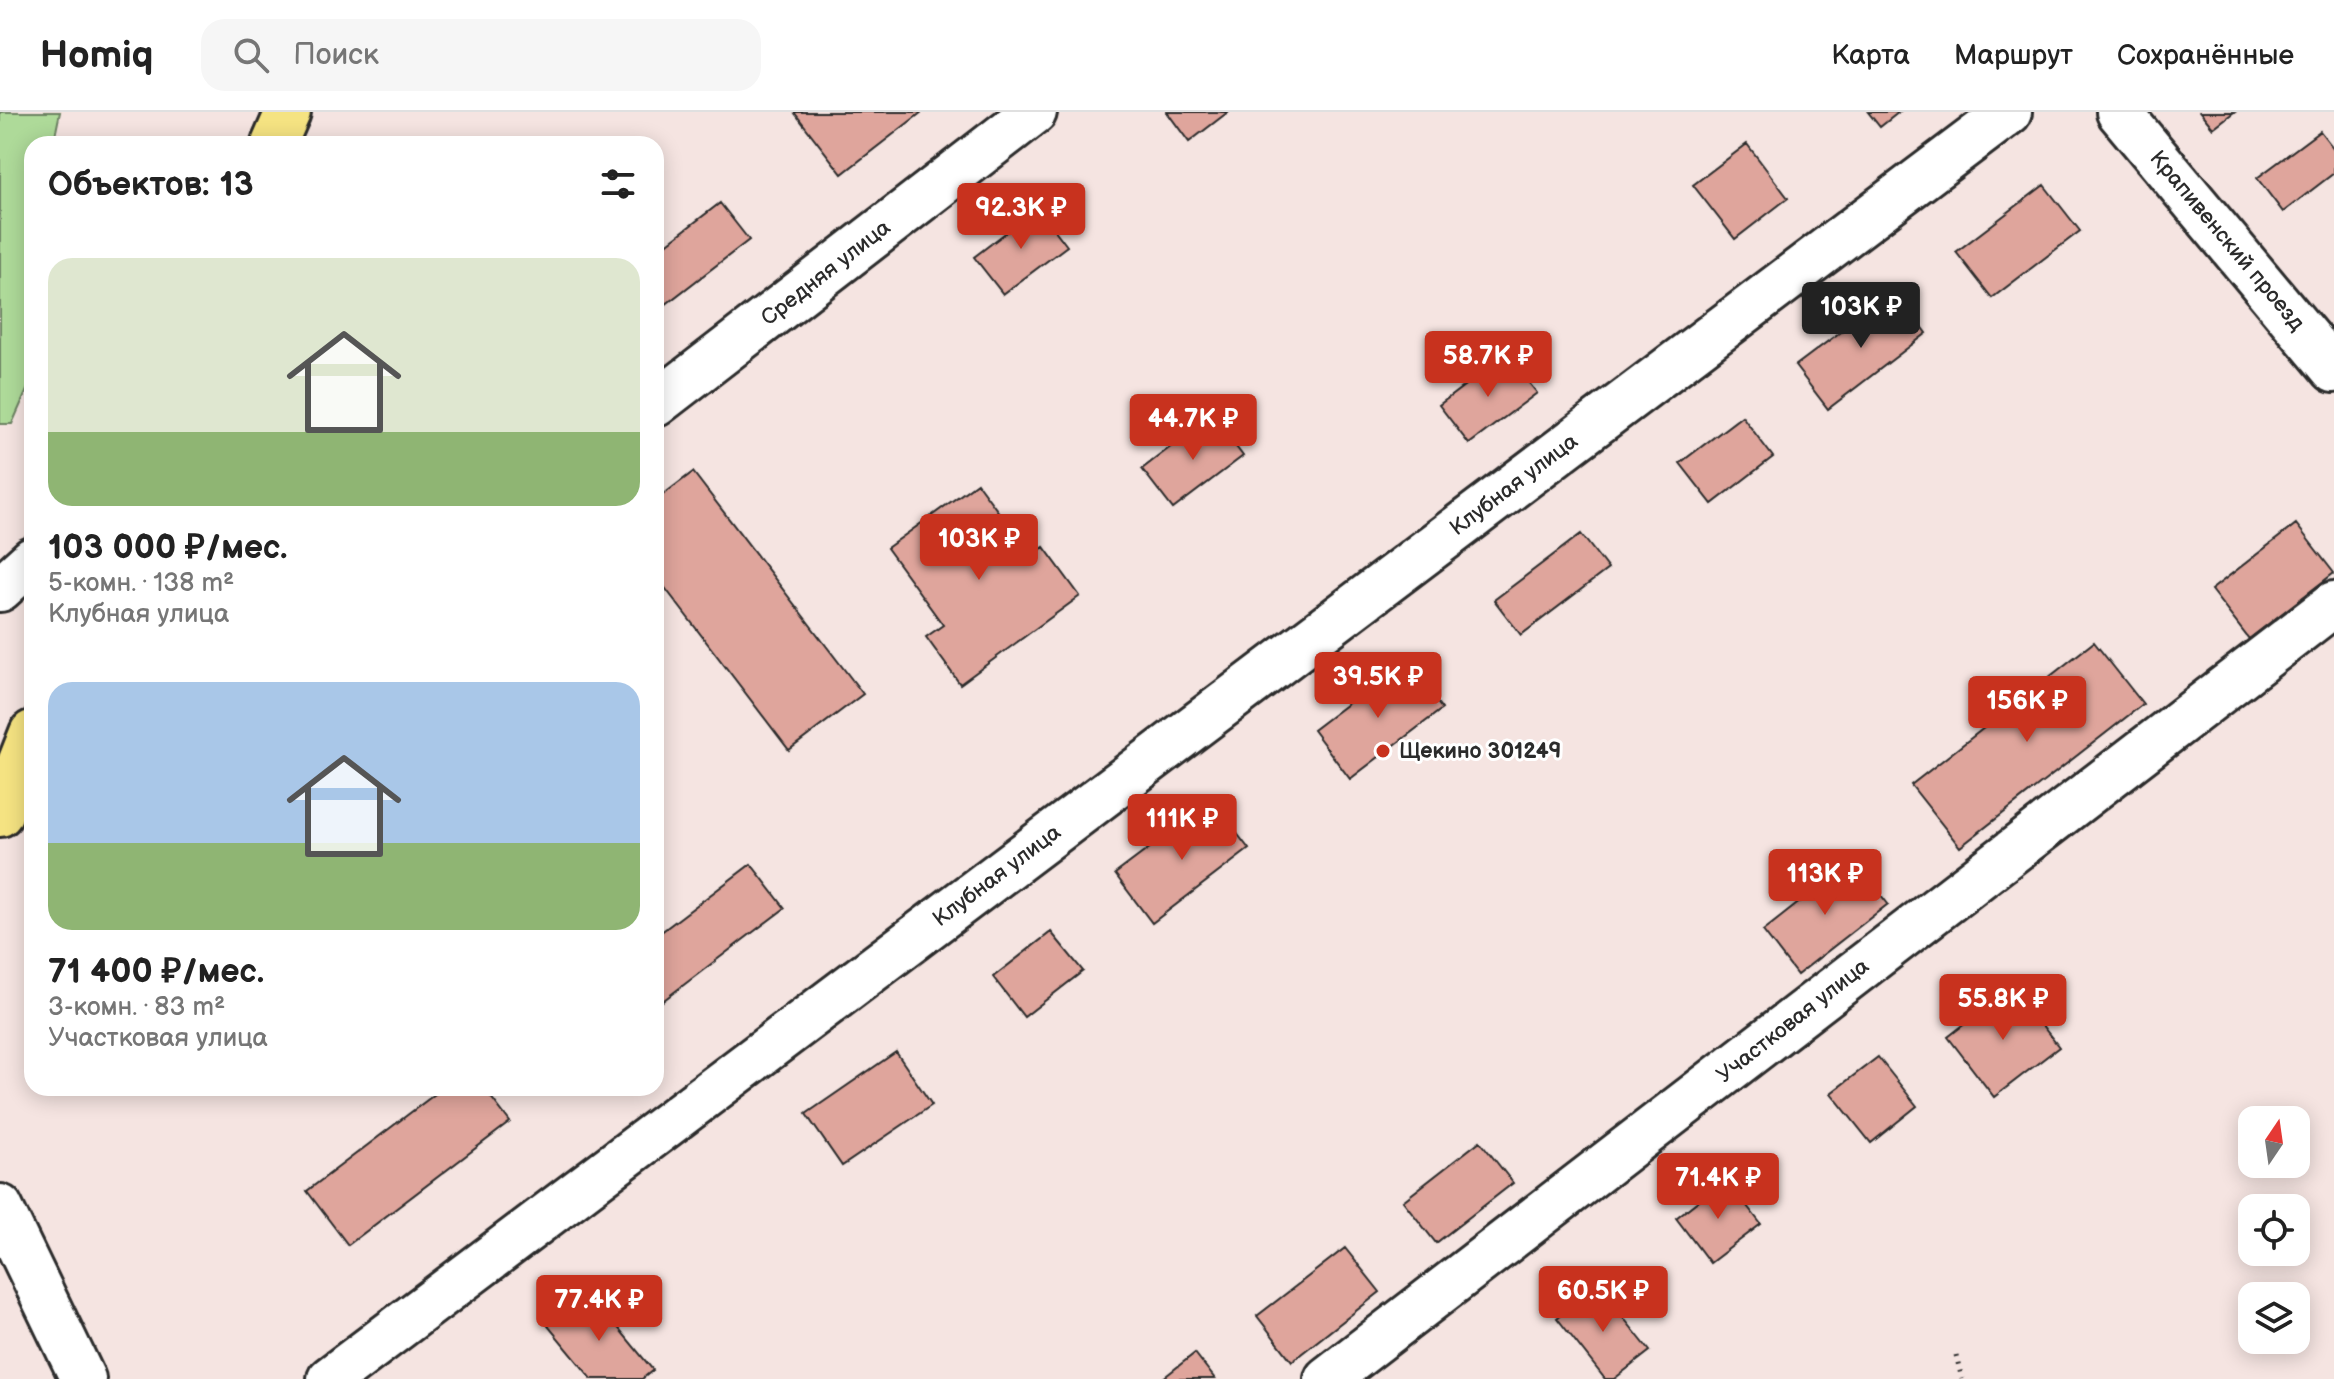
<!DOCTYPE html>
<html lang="ru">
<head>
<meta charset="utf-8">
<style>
	:root { --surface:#fff; --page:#f6f6f6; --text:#222; --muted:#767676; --line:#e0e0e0; --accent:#c8321e }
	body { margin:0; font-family:"Balsamiq Sans",sans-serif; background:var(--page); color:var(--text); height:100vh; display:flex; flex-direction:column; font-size:30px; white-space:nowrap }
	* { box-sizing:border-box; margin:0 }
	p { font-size:26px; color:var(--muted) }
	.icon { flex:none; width:44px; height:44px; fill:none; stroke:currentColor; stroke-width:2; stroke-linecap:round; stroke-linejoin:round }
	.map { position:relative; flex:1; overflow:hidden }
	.drawer { position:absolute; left:24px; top:24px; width:640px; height:960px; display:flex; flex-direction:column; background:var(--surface); border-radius:24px; box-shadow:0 4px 20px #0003 }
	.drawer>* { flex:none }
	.needle { width:52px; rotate:13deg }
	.controls { position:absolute; left:2238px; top:994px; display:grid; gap:16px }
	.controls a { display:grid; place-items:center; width:72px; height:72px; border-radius:16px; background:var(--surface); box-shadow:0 4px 20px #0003; font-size:40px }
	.price { position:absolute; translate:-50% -68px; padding:0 18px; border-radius:8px; background:var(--accent); color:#fff; font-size:26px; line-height:52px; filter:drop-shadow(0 2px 4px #0008) }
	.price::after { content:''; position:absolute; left:50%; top:48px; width:24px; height:18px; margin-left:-12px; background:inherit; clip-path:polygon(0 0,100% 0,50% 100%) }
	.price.selected { background:#222; color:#fff }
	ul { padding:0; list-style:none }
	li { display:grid; align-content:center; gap:16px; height:424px; padding:0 24px }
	li span { display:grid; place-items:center; height:248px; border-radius:24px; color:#555 }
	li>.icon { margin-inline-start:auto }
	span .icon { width:144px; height:144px; fill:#fffc; stroke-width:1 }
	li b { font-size:34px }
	h2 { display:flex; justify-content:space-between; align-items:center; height:96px; padding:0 24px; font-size:34px }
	header { display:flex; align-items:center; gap:48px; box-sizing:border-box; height:112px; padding:0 40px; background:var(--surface); border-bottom:2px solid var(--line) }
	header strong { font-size:38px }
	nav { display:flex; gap:44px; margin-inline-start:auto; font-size:28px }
	.search { width:560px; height:72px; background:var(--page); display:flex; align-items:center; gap:20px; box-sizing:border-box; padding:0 28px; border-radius:24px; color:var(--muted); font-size:30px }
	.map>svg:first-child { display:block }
</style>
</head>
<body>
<header>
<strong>Homiq</strong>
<div class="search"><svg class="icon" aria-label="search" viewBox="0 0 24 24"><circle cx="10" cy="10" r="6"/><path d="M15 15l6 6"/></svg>Поиск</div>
<nav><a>Карта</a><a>Маршрут</a><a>Сохранённые</a></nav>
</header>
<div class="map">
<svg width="2334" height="1267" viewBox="0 0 2334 1267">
	<rect width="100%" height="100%" fill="#f5e4e1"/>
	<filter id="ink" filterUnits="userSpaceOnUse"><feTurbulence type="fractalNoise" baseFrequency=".0125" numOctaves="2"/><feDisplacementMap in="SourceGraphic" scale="16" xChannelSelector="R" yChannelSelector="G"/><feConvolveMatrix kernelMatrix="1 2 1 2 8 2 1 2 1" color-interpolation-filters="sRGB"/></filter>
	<g filter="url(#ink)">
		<path fill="#aeda99" stroke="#6c8262" stroke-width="2" d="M0,0H60L55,24L57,32H32V267L12,312H0Z"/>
		<path fill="#dfa59c" stroke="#2b2b2b" stroke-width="2" d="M794,0H922L842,62Z
			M1167,0H1228L1189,30Z
			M1868,0H1899L1880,15Z
			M2200,0H2234L2213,16Z
			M2320,19L2334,37V61L2283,100L2257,66Z
			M1747,32L1788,86L1735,127L1693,73Z
			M2044,73L2080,119L1992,186L1956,140Z
			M720,91L749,128L661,196L656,190V140Z
			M1038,96L1067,134L1003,182L974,145Z
			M1895,179L1927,221L1828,297L1795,254Z
			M1506,242L1537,281L1469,332L1439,293Z
			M1212,303L1243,344L1173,397L1142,357Z
			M1742,304L1773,345L1712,392L1680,351Z
			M693,360L863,582L789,638L656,464V388Z
			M977,371L1031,444L1044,435L1080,484L960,572L926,525L943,513L887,436Z
			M2296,412L2334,461L2249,527L2211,478Z
			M1581,422L1608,457L1521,523L1494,488Z
			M2094,530L2143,592L1960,735L1911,673Z
			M1405,548L1442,597L1350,667L1313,618Z
			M1212,689L1249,737L1152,811L1115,762Z
			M1853,748L1888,792L1797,863L1763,819Z
			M751,752L785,796L656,894V824Z
			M1051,820L1083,859L1024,905L993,865Z
			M2012,875L2059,935L1994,985L1948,925Z
			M896,940L932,993L842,1054L806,1002Z
			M1878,945L1917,994L1871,1031L1831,981Z
			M443,976H484L510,1010L348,1133L307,1079Z
			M1480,1029L1513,1071L1436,1131L1403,1089Z
			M1726,1067L1761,1112L1710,1151L1676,1106Z
			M1345,1136L1380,1180L1292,1249L1257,1204Z
			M1598,1174L1650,1239L1614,1267H1605L1557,1206Z
			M589,1180L653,1258L642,1267H592L548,1214Z
			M1195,1241L1215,1267H1162Z"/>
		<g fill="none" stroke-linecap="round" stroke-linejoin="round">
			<g stroke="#2b2b2b" stroke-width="50">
				<path id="minor" d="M2119,0L2334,258
					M656,292L1034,0
					M0,477L32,448
					M0,1095L83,1267
					M330,1267L2009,0
					M1327,1267L2334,492"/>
			</g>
			<g stroke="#2b2b2b" stroke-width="50">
				<path id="highway" d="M274,32L288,0
					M0,702L32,621"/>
			</g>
			<path stroke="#2b2b2b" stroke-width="5" stroke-dasharray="2 6" stroke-linecap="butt" d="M1956,1243L1962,1267"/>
			<use href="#minor" stroke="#fff" stroke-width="44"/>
			<use href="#highway" stroke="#f5e382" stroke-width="44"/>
		</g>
	</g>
	<circle fill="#c8321e" stroke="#fff" stroke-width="3" cx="1383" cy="639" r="8"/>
	<g text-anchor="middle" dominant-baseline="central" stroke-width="6" stroke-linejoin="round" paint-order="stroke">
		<g font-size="22" fill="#2b2b2b" stroke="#fff">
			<text transform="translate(2227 129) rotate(50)">Крапивенский проезд</text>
			<text transform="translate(826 161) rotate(-38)">Средняя улица</text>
			<text transform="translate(1514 373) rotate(-37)">Клубная улица</text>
			<text transform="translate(997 764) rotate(-37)">Клубная улица</text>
			<text transform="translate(1793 909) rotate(-38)">Участковая улица</text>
		</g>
		<g font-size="22" font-weight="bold" fill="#2b2b2b" stroke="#fff" text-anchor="start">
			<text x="1399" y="639">Щекино 301249</text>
		</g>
	</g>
</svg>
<div class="controls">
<a><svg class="needle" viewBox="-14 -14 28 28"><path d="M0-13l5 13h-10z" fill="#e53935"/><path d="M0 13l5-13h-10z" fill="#767676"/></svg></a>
<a><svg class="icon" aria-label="locate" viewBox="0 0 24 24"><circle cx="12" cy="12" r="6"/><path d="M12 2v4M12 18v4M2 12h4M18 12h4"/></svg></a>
<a><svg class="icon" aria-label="layers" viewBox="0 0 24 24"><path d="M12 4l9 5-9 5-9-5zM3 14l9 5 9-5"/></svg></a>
</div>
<b class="price" style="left:1021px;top:139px">92.3K ₽</b>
<b class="price selected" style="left:1861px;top:238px">103K ₽</b>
<b class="price" style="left:1488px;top:287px">58.7K ₽</b>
<b class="price" style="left:1193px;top:350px">44.7K ₽</b>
<b class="price" style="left:979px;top:470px">103K ₽</b>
<b class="price" style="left:1378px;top:608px">39.5K ₽</b>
<b class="price" style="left:2027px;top:632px">156K ₽</b>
<b class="price" style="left:1182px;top:750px">111K ₽</b>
<b class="price" style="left:1825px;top:805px">113K ₽</b>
<b class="price" style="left:2003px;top:930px">55.8K ₽</b>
<b class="price" style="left:1718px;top:1109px">71.4K ₽</b>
<b class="price" style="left:1603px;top:1222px">60.5K ₽</b>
<b class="price" style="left:599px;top:1231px">77.4K ₽</b>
<section class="drawer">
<h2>Объектов: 13<svg class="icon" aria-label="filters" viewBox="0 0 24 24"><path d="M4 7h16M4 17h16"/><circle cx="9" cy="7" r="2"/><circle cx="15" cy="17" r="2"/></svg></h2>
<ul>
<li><span style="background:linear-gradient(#dfe7d0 70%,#8fb573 0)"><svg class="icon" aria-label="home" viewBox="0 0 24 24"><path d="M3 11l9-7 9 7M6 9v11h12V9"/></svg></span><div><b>103 000 ₽/мес.</b><p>5-комн. · 138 m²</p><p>Клубная улица</p></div></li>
<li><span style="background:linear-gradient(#a9c7e8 65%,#8fb573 0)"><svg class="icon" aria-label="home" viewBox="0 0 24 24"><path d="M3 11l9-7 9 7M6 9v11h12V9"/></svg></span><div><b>71 400 ₽/мес.</b><p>3-комн. · 83 m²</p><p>Участковая улица</p></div></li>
</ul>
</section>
</div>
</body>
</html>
